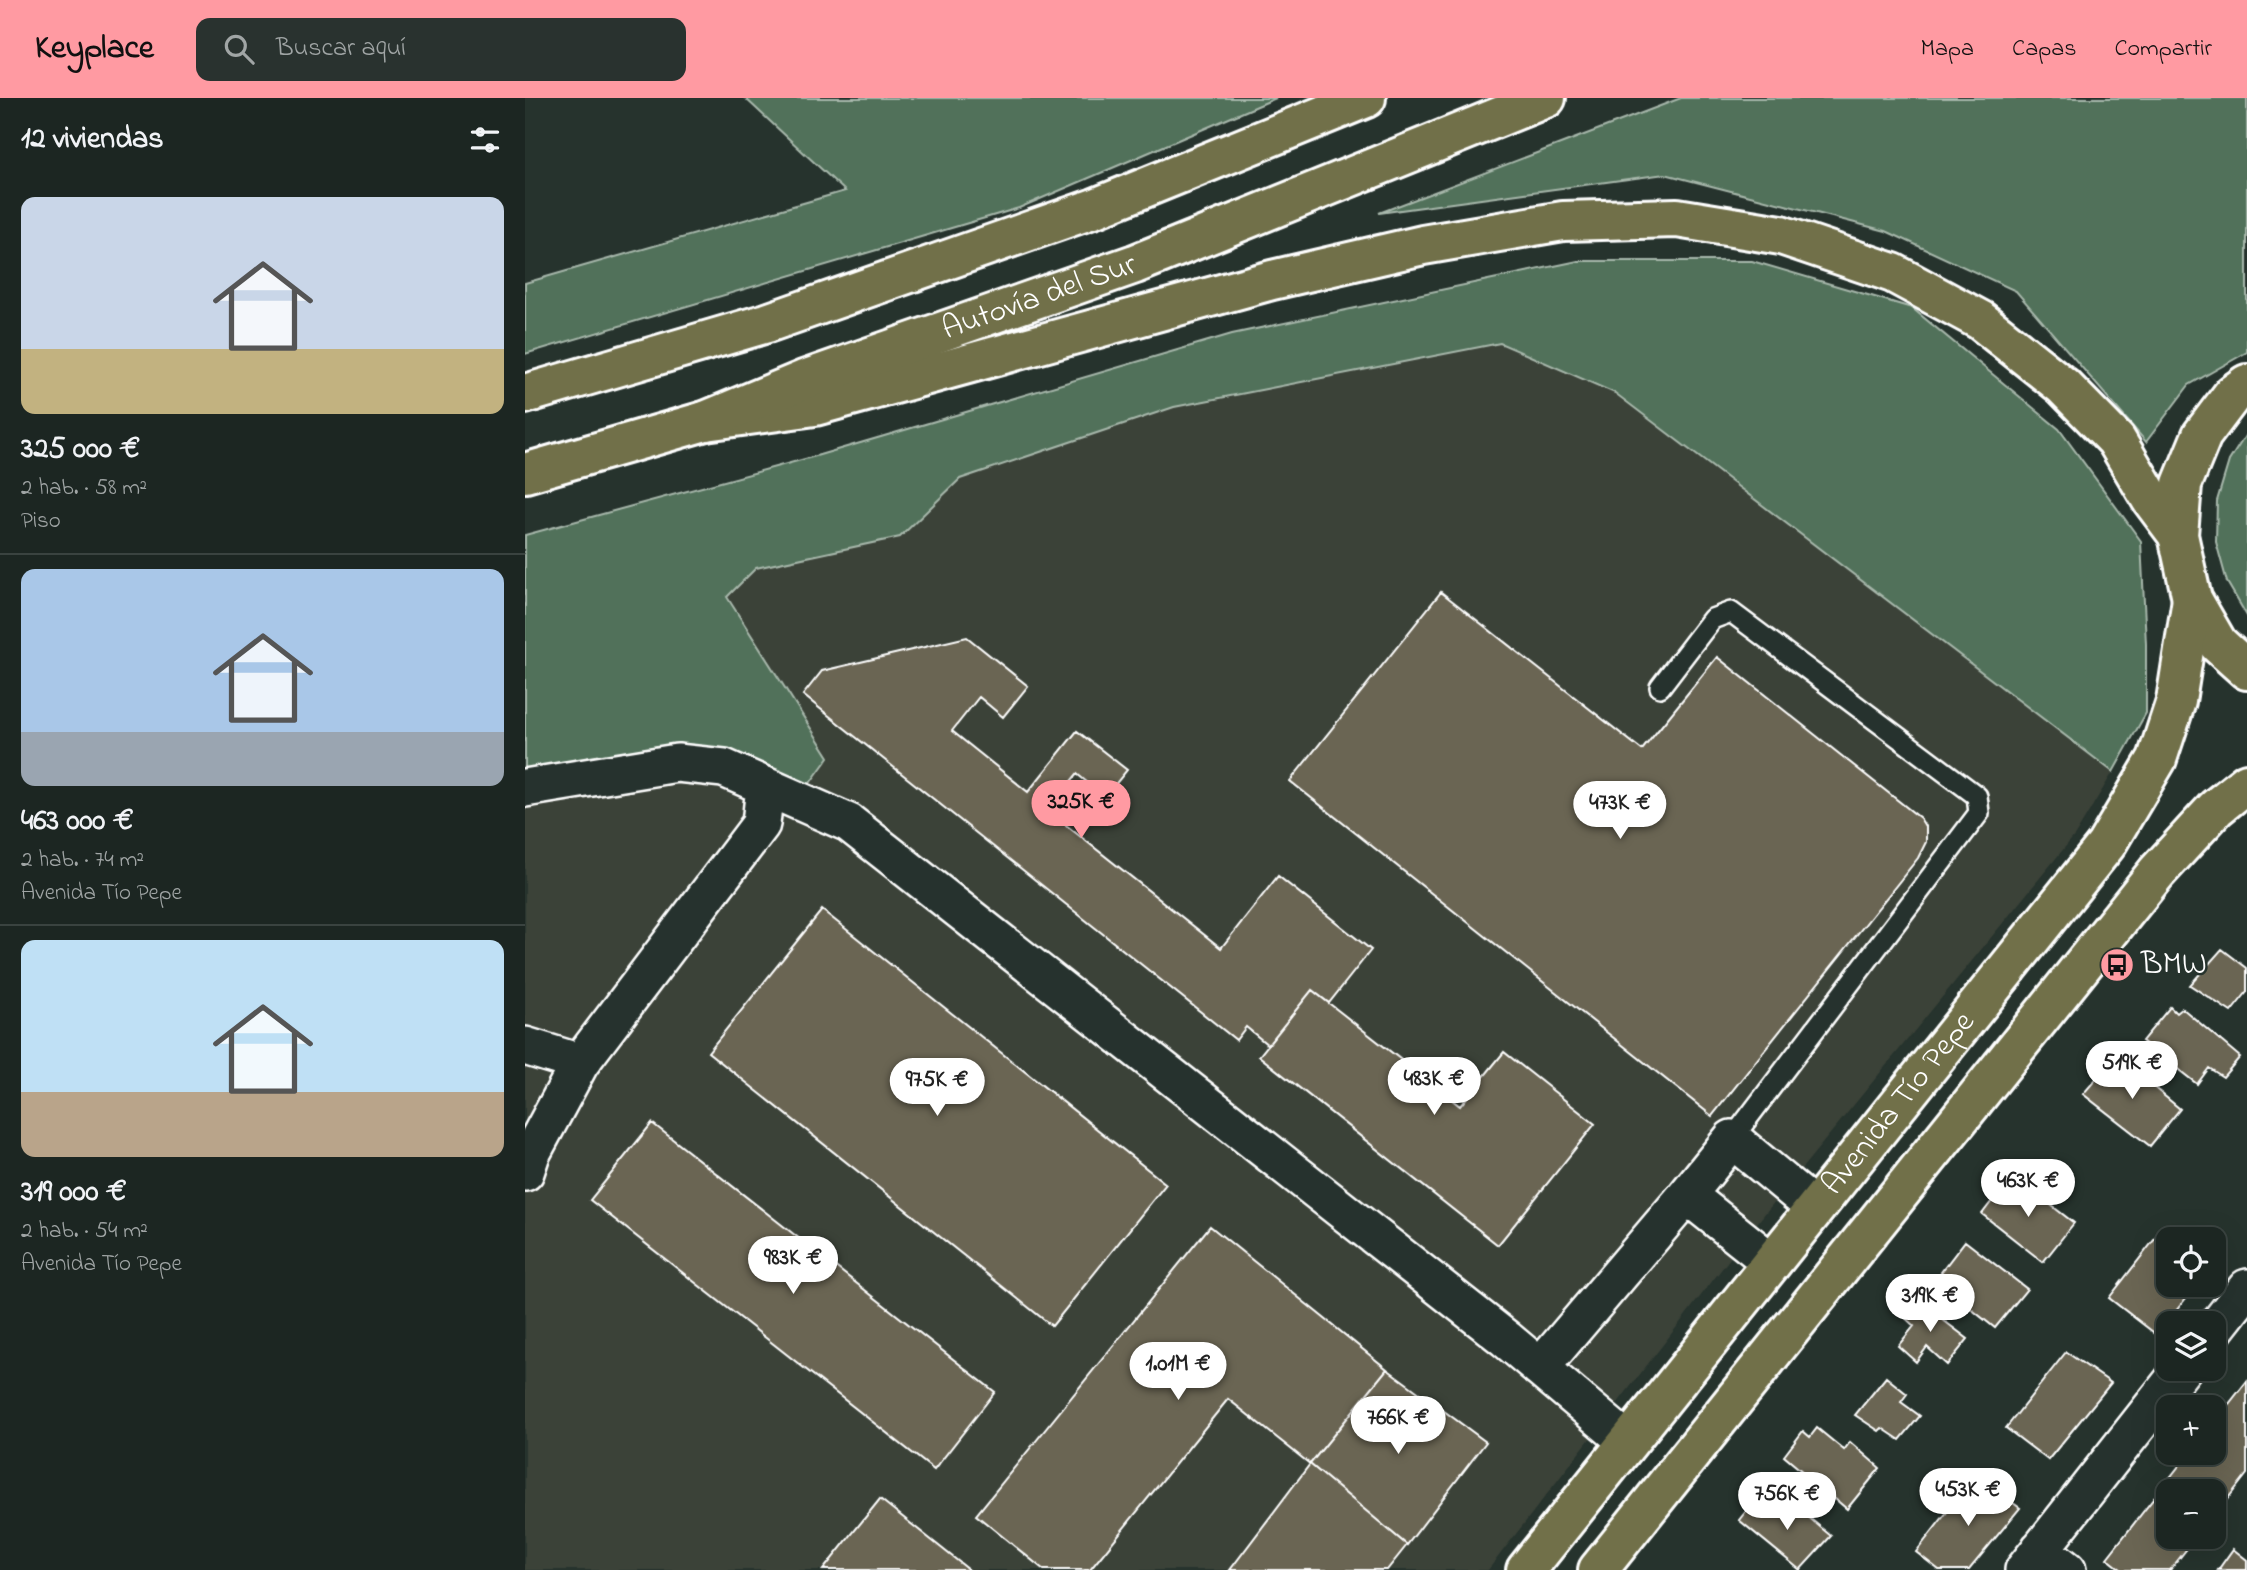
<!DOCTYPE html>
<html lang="es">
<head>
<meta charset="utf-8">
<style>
	:root { --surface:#1c2622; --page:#29322f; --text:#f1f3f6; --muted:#a0a5a5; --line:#3a4340; --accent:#ff9aa2 }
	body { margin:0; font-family:"Indie Flower",sans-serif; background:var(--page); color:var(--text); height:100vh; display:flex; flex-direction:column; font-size:26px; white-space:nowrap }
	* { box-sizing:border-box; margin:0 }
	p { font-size:23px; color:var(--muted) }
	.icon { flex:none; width:38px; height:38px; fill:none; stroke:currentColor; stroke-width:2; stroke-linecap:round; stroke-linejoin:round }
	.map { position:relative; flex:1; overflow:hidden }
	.drawer { display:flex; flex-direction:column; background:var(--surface); width:525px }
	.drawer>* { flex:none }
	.buttons { position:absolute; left:1631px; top:1129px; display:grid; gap:14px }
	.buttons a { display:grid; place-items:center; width:70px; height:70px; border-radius:14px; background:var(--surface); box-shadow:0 7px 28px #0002,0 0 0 2px var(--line); font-size:35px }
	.price { position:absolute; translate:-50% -60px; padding:0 16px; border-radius:24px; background:#fff; color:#222; font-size:23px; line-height:46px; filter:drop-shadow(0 2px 4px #0008) }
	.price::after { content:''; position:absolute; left:50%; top:42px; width:21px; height:16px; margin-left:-10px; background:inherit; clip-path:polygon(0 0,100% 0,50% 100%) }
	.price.selected { background:var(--accent); color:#111 }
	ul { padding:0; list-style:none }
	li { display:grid; align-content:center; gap:14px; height:371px; padding:0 21px }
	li+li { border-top:2px solid var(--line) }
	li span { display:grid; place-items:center; height:217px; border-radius:14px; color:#555 }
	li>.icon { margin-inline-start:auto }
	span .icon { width:126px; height:126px; fill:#fffc; stroke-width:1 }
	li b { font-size:30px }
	h2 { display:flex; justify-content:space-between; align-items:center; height:84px; padding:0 21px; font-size:30px }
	header { display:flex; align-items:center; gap:42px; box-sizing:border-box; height:98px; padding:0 35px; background:var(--accent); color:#111 }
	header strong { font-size:33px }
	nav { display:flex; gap:38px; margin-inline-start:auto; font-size:24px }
	.search { width:490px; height:63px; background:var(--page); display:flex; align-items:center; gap:18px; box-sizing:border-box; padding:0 24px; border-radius:14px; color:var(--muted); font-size:26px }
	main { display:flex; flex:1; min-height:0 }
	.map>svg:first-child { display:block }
</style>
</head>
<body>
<header>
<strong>Keyplace</strong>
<div class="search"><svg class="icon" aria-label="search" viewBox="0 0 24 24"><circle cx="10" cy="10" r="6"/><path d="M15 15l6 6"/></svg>Buscar aquí</div>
<nav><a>Mapa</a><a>Capas</a><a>Compartir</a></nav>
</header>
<main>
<section class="drawer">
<h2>12 viviendas<svg class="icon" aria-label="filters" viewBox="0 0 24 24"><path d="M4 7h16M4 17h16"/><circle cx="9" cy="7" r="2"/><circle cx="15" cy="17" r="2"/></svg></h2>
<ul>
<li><span style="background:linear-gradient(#c9d6e8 70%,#c2b280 0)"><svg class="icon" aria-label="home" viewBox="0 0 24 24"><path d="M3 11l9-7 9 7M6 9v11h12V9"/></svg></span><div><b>325 000 €</b><p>2 hab. · 58 m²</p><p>Piso</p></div></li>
<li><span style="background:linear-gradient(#a9c7e8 75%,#9aa5b1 0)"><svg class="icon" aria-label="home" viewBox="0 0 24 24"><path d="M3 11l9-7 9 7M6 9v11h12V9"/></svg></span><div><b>463 000 €</b><p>2 hab. · 74 m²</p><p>Avenida Tío Pepe</p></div></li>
<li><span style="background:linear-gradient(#bfe0f5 70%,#b9a48a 0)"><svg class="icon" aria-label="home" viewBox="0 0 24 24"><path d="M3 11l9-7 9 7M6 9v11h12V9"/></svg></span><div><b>319 000 €</b><p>2 hab. · 54 m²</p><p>Avenida Tío Pepe</p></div></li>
</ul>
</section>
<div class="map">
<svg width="1722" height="1472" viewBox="0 0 1722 1472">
	<rect width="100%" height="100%" fill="#26332d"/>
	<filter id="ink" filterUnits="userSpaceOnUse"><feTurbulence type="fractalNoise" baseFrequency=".0143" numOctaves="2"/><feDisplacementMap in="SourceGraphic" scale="14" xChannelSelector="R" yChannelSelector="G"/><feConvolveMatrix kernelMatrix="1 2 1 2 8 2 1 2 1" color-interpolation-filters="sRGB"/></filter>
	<g filter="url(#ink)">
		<path fill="#3b4238" d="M975,245L1090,295L1588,674L1550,737L1237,1119L963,1472H0V694L196,523L202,499L232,470L366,432L375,439L435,381L649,309Z"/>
		<path fill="#51715a" stroke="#a8b8ac" stroke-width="2" d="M220,0H751L494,110L0,256V185L320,93Z
			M1156,0H1722V254L1664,287L1621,344L1491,193L1361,133L1140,76L854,115Z
			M1053,163H1227L1387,210L1534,331L1616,443L1621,546V615L1588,674L1090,295L975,245L649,309L435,381L375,439L231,470L202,499L304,659L269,707L196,675L0,694V437L291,358L707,236Z
			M1722,335V518L1702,484L1691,444L1692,403L1704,363Z"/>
		<path fill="#6b6553" stroke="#fff" stroke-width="2" d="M916,494L1117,652L1192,559L1395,720L1401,730V744L1393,760L1187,1018L765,683Z
			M442,539L503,588L478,619L454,599L427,633L503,694L552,633L602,672L580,699L552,676L522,712L696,850L753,778L846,852L804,905L787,892L743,947L721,929L711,942L278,597L297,573Z
			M297,812L641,1086L527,1228L183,954Z
			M1697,851L1722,870V894L1706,914L1665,887Z
			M787,892L935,1008L979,954L1070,1026L973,1147L734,958Z
			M1645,909L1651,915L1657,910L1715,959L1698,979L1684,970L1672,986L1617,943Z
			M1591,958L1655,1011L1625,1048L1558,996Z
			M127,1025L470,1294L409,1372L65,1102Z
			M1487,1077L1549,1125L1518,1164L1457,1116Z
			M685,1128L862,1271L785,1366L703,1301L565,1472H519L451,1417Z
			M1640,1128L1656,1141H1643V1186H1672L1632,1237L1584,1200Z
			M1440,1143L1502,1191L1470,1230L1410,1182Z
			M1389,1200L1443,1241L1422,1267L1402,1249L1391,1264L1373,1248L1389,1228L1376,1216Z
			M1541,1254L1586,1285L1523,1362L1481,1330Z
			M862,1271L961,1344L882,1447L785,1366Z
			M1361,1279L1382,1296L1376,1304L1395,1318L1375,1342L1357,1330L1354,1333L1330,1317Z
			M1722,1283V1376L1689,1418V1393H1643V1438H1672L1645,1472H1597L1582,1460L1665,1354H1689V1325Z
			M1292,1330L1319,1352L1325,1344L1355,1370L1322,1411L1259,1358L1278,1333L1285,1339Z
			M785,1366L882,1447L862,1472H705Z
			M1450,1378L1495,1410L1444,1472H1414L1391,1454Z
			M355,1401L444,1472H298Z
			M1230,1402L1250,1419L1263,1402L1306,1438L1275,1472L1214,1422Z
			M1708,1451L1722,1462V1472H1693Z"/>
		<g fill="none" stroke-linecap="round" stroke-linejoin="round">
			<g stroke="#fff" stroke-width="24">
				<path id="lane" d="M1135,589L1187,521L1206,514L1452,698L1454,715L1207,1041"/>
			</g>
			<g stroke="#fff" stroke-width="42">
				<path id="street" d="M0,690L152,665L199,670L324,725L981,1241L1103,1344
					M0,948L55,965
					M0,1074L6,1056L55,965L236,726L240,688
					M1162,1097L1246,1164
					M1689,1232L1722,1190
					M1015,1270L1162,1097L1207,1041L1290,1110
					M1515,1451L1542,1472
					M1499,1472L1658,1270"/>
			</g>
			<g stroke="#fff" stroke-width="44">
				<g id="primary">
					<path d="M1722,286L1708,296L1677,337L1657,386L1653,437L1667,501L1693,546L1722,572"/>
					<path id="s1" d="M1001,1472L1581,747L1632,661L1651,603L1667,501"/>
					<path d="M1073,1472L1632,774L1691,710L1722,685"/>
				</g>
			</g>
			<g stroke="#fff" stroke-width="44">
				<g id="highway">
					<path d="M0,296L242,225L570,110L841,0"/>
					<path d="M180,323L290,308L747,182L898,147L1038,123L1152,120L1256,137L1368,175L1455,222L1538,288L1591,342L1626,401L1653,437"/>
					<path id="s2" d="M0,375L180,323L279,282L610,166L1021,0"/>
				</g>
			</g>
			<use href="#lane" stroke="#26332d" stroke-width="19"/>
			<use href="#street" stroke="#26332d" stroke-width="37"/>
			<use href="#primary" stroke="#71704a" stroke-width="38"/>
			<use href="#highway" stroke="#71704a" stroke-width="38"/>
		</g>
	</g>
	<defs>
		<g id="bus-disc" transform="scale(1.75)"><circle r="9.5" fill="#ff9aa2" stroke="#26332d"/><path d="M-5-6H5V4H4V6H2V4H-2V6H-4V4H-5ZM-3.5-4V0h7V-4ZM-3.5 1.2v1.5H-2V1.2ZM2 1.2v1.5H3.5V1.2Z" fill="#111"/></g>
	</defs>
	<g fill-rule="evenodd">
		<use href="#bus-disc" x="1592" y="867"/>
	</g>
	<g text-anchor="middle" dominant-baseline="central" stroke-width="5" stroke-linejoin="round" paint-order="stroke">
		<g font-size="32" fill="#fff" stroke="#26332d">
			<text stroke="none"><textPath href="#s2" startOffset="544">Autovía del Sur</textPath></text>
			<text stroke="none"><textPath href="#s1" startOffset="597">Avenida Tío Pepe</textPath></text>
		</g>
		<g font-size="32" fill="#fff" stroke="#26332d" text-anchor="start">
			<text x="1616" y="867">BMW</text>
		</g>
	</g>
</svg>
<div class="buttons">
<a><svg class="icon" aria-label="locate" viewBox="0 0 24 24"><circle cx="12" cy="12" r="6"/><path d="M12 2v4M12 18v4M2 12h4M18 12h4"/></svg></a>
<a><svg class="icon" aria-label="layers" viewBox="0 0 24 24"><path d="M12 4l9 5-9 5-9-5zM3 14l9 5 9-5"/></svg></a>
<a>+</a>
<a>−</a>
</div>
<b class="price selected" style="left:556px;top:742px">325K €</b>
<b class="price" style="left:1095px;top:743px">473K €</b>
<b class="price" style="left:1607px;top:1003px">519K €</b>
<b class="price" style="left:909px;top:1019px">483K €</b>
<b class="price" style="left:412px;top:1020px">975K €</b>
<b class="price" style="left:1503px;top:1121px">463K €</b>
<b class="price" style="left:268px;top:1198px">983K €</b>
<b class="price" style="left:1405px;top:1236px">319K €</b>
<b class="price" style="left:653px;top:1304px">1.01M €</b>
<b class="price" style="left:873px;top:1358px">766K €</b>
<b class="price" style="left:1443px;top:1430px">453K €</b>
<b class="price" style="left:1262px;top:1434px">756K €</b>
</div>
</main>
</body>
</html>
